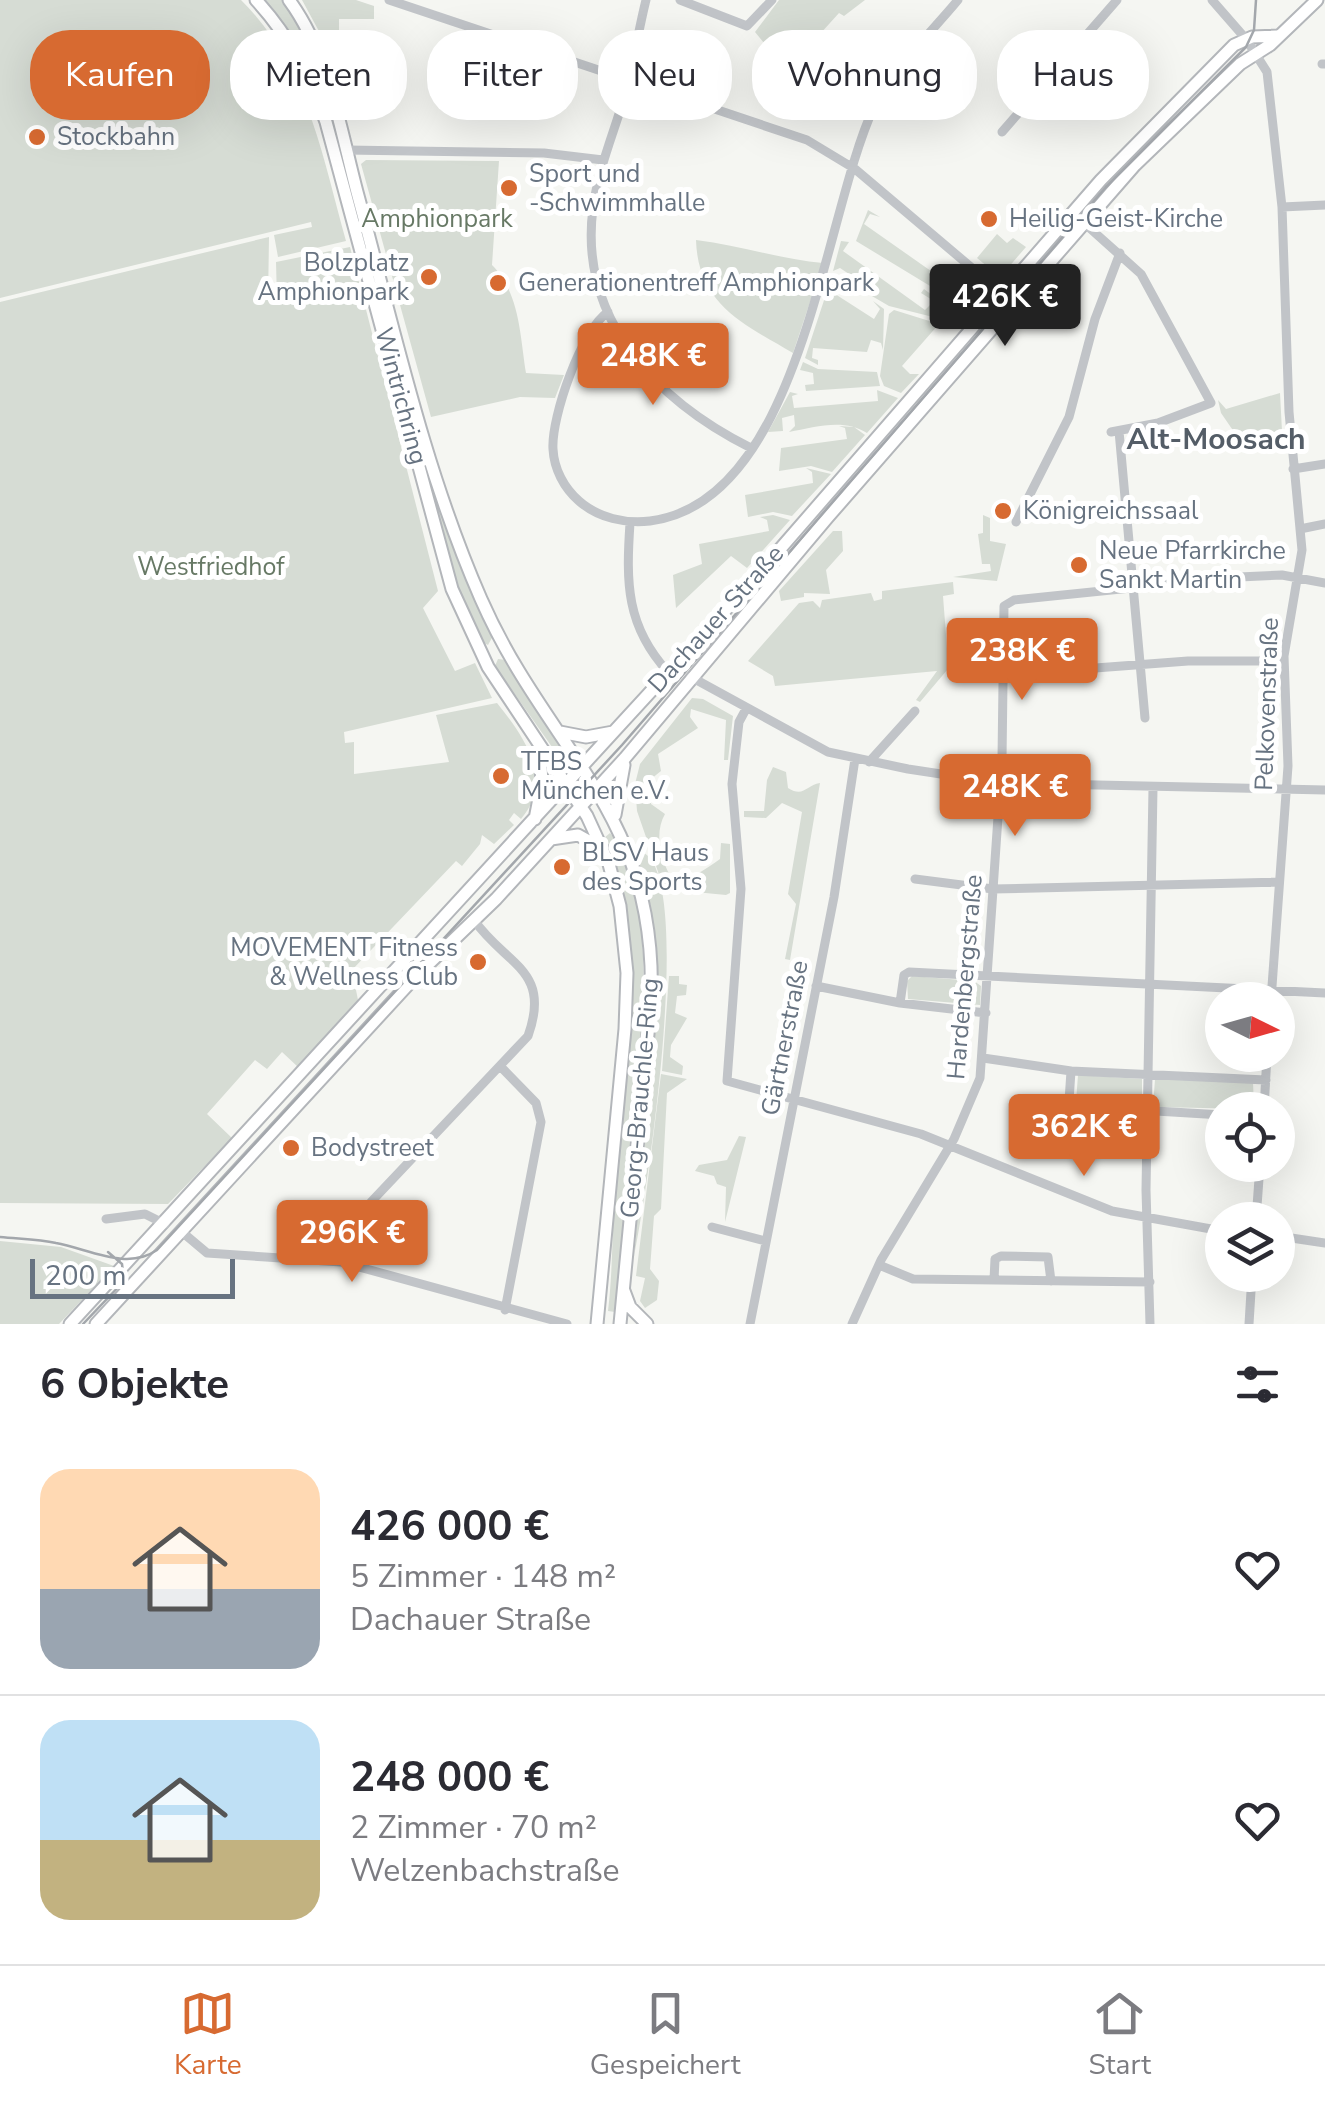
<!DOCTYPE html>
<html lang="de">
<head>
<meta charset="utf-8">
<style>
	:root { --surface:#fff; --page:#f2f2f3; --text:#2b2b33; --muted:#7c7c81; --line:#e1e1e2; --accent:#d76a31 }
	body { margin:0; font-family:"Nunito Sans",sans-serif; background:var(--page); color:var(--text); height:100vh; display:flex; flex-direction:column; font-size:38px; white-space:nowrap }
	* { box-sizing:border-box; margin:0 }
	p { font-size:32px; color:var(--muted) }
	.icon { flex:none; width:55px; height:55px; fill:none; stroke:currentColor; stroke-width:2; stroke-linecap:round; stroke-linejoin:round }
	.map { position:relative; height:1324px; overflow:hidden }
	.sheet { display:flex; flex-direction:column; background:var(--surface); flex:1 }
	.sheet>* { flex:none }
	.top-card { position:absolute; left:30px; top:30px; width:1265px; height:90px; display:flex; gap:20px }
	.needle { width:65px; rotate:95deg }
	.tools { position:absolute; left:1205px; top:982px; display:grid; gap:20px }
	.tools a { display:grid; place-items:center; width:90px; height:90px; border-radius:50%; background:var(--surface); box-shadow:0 10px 40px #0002; font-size:50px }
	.scale { position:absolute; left:30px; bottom:25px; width:205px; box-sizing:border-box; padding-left:10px; border:5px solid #677381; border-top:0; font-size:28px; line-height:35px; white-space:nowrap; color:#677381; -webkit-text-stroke:8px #fff; paint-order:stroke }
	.price { position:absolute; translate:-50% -85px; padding:0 22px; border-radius:10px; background:var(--accent); color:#fff; font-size:32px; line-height:65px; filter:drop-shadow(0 2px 5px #0008) }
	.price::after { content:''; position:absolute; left:50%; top:60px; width:30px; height:22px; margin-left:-15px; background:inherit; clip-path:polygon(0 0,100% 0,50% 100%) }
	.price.selected { background:#222; color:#fff }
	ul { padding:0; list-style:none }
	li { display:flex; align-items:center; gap:30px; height:250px; padding:0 40px }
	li+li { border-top:2px solid var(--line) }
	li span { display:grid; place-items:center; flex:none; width:280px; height:200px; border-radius:30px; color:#555 }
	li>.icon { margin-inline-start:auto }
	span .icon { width:120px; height:120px; fill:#fffc; stroke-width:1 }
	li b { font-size:42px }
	h2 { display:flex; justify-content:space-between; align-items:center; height:120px; padding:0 40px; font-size:42px }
	.pill { padding:0 35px; border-radius:40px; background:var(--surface); box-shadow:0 10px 40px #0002; font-size:35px; line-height:90px }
	.pill.selected { background:var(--accent); color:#fff }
	.tab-bar { display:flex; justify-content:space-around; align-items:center; height:140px; border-top:2px solid var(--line); background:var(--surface); font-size:28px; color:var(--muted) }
	.tab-bar a { display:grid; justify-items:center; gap:5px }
	.tab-bar .selected { color:var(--accent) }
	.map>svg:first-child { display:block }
</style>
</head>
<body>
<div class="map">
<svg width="1325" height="1324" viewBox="0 0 1325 1324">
	<rect width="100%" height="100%" fill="#f5f6f2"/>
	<path fill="#d6dcd4" d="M0,0H241C307,65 322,155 346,241L278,257L274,235L312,227L311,222L0,298Z
		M264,0H283L313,52L426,460L493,636L488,645L482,642L450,568L330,119L305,56Z
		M302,0H356L374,6V19H339V53L373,54V65H366V58L333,57Z
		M779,0H865L844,16L839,13L820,34L825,40L819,48V62L799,58L782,89L784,50L764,43L755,32Z
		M366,160L499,161L492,265C520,293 520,336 526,373L564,375L555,398L520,397L431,417L361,164Z
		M868,210L880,217L870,214L864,224L948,283L940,292L856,241Z
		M997,234L1007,243L1013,238L1026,247L1000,277L977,258Z
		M269,237L268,301L277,300L276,262L350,247L438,591L423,608L455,671L475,663L492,698L344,732L345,743L354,742V774L449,762L436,715L497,703C523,735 555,780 521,819L514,813L509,820L514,825L494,844L482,835L480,844L462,866L456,861L352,970L358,1000L298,1067L282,1052L267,1069L255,1060L207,1114L232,1138L168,1204L0,1203V302Z
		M696,240C739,245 779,259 823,263L793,353C744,324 698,305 696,240Z
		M841,241L849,242L843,251L925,310L934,301L921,293L924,289L936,298L944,289L953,294L933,317L889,306L848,282L852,276L840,268L833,271Z
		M833,273L850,286L838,281L832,292L874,319L880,309L873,301L884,309L883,350L881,343L871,340L867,352L813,348L812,358L818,360V365L805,358Z
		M894,310L939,324L902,366L910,374H919L901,393L884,386L880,376L889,314Z
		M803,362L818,369L877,372L880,386L806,391L805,385L814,384L813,373L800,370Z
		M869,387L898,398L867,433C844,418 815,427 789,432L795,426L794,415L782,418L783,431L768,432L790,392L798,394L792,396L794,408L878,401L877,390Z
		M1280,393L1283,450L1264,452L1260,438L1241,442L1221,413L1218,400L1226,409Z
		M839,426L854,427L865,435L832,472L811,466L779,471L781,448L847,439L845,428Z
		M806,468L831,474L792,516L773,512L748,517L745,495L813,483L812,472Z
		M773,515L790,520L747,568L731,556L676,608L673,575L702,564L699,544L769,531L767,520L760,517Z
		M983,515L990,518V541L1006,544L997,581L953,577L991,571L990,564H982L978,534L983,533Z
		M833,531H842L843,551L826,570L830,594L804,593V597L781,601L779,591Z
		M953,582L954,594L943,596L947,648L989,654L959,656L920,702L916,700L937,671L775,686L773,676L748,661L799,603L813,601L820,608L822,600L871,593L874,601L882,599V591Z
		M498,659L506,660L571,756L564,764L495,666Z
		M692,698L703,699L733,716L728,760H724L726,720L691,709L690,717L698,728L658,754L661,771L651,779V804L665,814C654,833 660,861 673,880C690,881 707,868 720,859L721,843L730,844V893L726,895L664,889L637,811L635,784L640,764Z
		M773,767L786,772L788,788C804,798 806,785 820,783L790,960L785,959L796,904L788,894L802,812L782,803L766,818L744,817V811H764L767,780Z
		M610,833C677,901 626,1215 615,1312L608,1311C613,1270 612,1228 615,1188C623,1069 654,952 604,838Z
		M633,845C638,849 647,854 651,859C689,916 648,1186 634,1257L657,980L651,907Z
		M669,976H679V984L687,985L686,995L677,996L675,1013L687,1018L671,1045L670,1057L683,1066L682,1075L662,1071Z
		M912,976L974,981L981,986L980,1005L908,999L907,981Z
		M661,1074L687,1079L667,1093L661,1209L654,1216L650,1269L659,1281L657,1300L645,1308L640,1301L645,1278L636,1276Z
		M1078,1075L1142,1079V1106L1076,1102Z
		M1155,1079L1253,1082L1254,1109L1153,1107Z
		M739,1136L746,1137L725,1222L726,1187L717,1184L714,1176L695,1171L699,1165L727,1160Z
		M0,1241L61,1247L114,1266L59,1324H0Z"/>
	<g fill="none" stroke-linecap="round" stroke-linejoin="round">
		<g stroke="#b3b6ba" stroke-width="15">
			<path id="major" d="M256,0C290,37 309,75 326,122L452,589L488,667L587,816L609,864L620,906L627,973L625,1029L597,1324
				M289,0C329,54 340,128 357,192C394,328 424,469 481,599C549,754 659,812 651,1003L620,1324
				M560,732L586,737L613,732
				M615,815L624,765
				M535,819L542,783L540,748
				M551,839L578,835L603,849
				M624,1291L630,1307L647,1324
				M70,1324L754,579L1101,180L1234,45L1252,37L1277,36
				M96,1324L417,975L496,899L625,758L828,517L1135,165L1240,64L1270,45L1317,0"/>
		</g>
		<path stroke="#c1c4c8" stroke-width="9" d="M389,0L807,140L855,169L1017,306
			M646,0C638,32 633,66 624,98C613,135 598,170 593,208C578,321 659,402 751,448
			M680,0L747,26L772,0
			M1212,0L1246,39L1267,72L1282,207L1289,412L1302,550L1284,656L1288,766L1271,1000
			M1322,64H1325
			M1002,132L1117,0
			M346,150L544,153L603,160
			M1282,207L1325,205
			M1084,223L1141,274L1211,403L1158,423L1111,432
			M608,312C582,329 551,417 553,449C554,469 564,488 579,501C598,518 626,524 650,521C802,502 823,215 874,107C892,69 931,33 958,0
			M1119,431L1145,718
			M1293,469L1325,464
			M1016,522L1069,417L1095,319L1120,253
			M630,523C626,583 626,626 668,672
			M1300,529L1325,524
			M1003,675L1188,661H1284
			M691,677L828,752L908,769L1000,783L1325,790
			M746,709L739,722L732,784L741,889L727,1081L921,1134L1112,1211L1222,1231
			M869,762L915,711
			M915,879L993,889L1279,882
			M816,986L900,1003L986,1013
			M900,1003L904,975L909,972L1325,993
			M983,1058L1071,1071
			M502,1068L536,1103L541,1122L505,1310
			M1264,1110L1267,1055
			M1222,1115L1073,1106L1069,1101L1071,1071L1266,1080
			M106,1219L145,1214L165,1224
			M1256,1220L1260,1165
			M712,1227L765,1241
			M182,1232L207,1253L341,1262L567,1324
			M1278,1236L1325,1243
			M348,1264L371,1202L528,1036C552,969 505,965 474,920
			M879,1265L913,1279L1150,1282
			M994,1280L995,1259L1001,1256L1048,1257L1051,1281
			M750,1324L834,897L855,759
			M852,1324L881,1260L954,1139L980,1078L1002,759L1004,606L1014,600L1239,577L1282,575L1325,583
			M1150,1324L1146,1190L1153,788
			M1249,1324L1252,1275"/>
		<use href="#major" stroke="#fff" stroke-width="11"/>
		<path stroke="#a3a7ac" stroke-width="2.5" d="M0,1237C19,1239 38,1239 56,1243C89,1249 127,1271 157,1250L622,745L1106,187L1246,47L1254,30L1256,0
			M83,1324L124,1281L122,1264L108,1252"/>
	</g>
	<g fill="#d76a31" stroke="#fff" stroke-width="4">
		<circle cx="37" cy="137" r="10"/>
		<circle cx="509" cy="188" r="10"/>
		<circle cx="989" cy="219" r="10"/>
		<circle cx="429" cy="277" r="10"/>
		<circle cx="498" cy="283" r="10"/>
		<circle cx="1003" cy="511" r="10"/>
		<circle cx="1079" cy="565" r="10"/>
		<circle cx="501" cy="776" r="10"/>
		<circle cx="562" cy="867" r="10"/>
		<circle cx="478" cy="962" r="10"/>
		<circle cx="291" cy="1148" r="10"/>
	</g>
	<g text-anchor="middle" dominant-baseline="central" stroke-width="10" stroke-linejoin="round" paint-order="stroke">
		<g font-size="25" fill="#677381" stroke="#fff" text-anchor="start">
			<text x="57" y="137">Stockbahn</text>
			<text x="529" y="174">Sport und<tspan x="529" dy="29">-Schwimmhalle</tspan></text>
			<text x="1009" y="219">Heilig-Geist-Kirche</text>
			<text x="409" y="263" text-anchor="end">Bolzplatz<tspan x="409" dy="29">Amphionpark</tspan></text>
			<text x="518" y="283">Generationentreff Amphionpark</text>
			<text x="1023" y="511">Königreichssaal</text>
			<text x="1099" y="551">Neue Pfarrkirche<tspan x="1099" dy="29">Sankt Martin</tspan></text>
			<text x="521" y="762">TFBS<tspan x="521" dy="29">München e.V.</tspan></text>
			<text x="582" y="853">BLSV Haus<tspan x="582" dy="29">des Sports</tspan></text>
			<text x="458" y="948" text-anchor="end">MOVEMENT Fitness<tspan x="458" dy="29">&amp; Wellness Club</tspan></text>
			<text x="311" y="1148">Bodystreet</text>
		</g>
		<g font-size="25" fill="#677965" stroke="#fff">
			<text x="437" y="219">Amphionpark</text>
			<text x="211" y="567">Westfriedhof</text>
		</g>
		<g font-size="25" fill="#677381" stroke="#fff">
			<text transform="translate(401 396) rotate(75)">Wintrichring</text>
			<text transform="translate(716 619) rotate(-48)">Dachauer Straße</text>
			<text transform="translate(1267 704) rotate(-88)">Pelkovenstraße</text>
			<text transform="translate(965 977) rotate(-85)">Hardenbergstraße</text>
			<text transform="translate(785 1038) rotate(-79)">Gärtnerstraße</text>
			<text transform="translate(640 1098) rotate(-85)">Georg-Brauchle-Ring</text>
		</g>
		<g font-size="30" font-weight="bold" fill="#545d67" stroke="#fff">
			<text x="1216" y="439">Alt-Moosach</text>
		</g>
	</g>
</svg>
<div class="tools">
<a><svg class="needle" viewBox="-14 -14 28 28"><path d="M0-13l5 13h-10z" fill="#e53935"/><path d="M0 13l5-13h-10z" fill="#7c7c81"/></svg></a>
<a><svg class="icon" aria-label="locate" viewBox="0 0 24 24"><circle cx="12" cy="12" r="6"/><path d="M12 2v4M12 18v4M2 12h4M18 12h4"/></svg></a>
<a><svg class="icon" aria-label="layers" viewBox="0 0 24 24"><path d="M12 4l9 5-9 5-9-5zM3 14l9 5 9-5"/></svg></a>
</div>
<div class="scale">200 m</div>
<b class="price selected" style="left:1005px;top:349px">426K €</b>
<b class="price" style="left:653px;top:408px">248K €</b>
<b class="price" style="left:1022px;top:703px">238K €</b>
<b class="price" style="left:1015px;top:839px">248K €</b>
<b class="price" style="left:1084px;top:1179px">362K €</b>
<b class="price" style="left:352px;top:1285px">296K €</b>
<div class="top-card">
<a class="pill selected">Kaufen</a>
<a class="pill">Mieten</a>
<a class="pill">Filter</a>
<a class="pill">Neu</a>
<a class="pill">Wohnung</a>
<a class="pill">Haus</a>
</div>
</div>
<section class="sheet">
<h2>6 Objekte<svg class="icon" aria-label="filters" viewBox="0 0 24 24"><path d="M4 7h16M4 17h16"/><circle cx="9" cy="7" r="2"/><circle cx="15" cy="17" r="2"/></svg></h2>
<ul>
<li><span style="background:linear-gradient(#ffd9b3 60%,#9aa5b1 0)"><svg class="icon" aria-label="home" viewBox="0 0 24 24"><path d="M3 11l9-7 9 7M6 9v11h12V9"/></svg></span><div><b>426 000 €</b><p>5 Zimmer · 148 m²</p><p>Dachauer Straße</p></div><svg class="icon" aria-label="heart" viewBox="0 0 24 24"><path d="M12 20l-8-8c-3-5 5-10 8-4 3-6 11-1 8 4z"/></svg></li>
<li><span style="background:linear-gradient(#bfe0f5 60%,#c2b280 0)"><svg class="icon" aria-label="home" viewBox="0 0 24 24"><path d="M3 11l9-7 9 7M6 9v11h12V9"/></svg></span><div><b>248 000 €</b><p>2 Zimmer · 70 m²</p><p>Welzenbachstraße</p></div><svg class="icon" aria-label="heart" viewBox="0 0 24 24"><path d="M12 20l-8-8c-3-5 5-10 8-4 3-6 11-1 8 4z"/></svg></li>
</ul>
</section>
<nav class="tab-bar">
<a class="selected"><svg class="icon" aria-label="map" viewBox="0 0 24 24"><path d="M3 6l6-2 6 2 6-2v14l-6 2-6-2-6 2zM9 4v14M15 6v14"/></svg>Karte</a>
<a><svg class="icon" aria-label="saved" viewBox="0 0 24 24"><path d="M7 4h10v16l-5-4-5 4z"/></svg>Gespeichert</a>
<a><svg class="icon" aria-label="home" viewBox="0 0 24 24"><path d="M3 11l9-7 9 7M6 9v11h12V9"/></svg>Start</a>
</nav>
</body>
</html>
